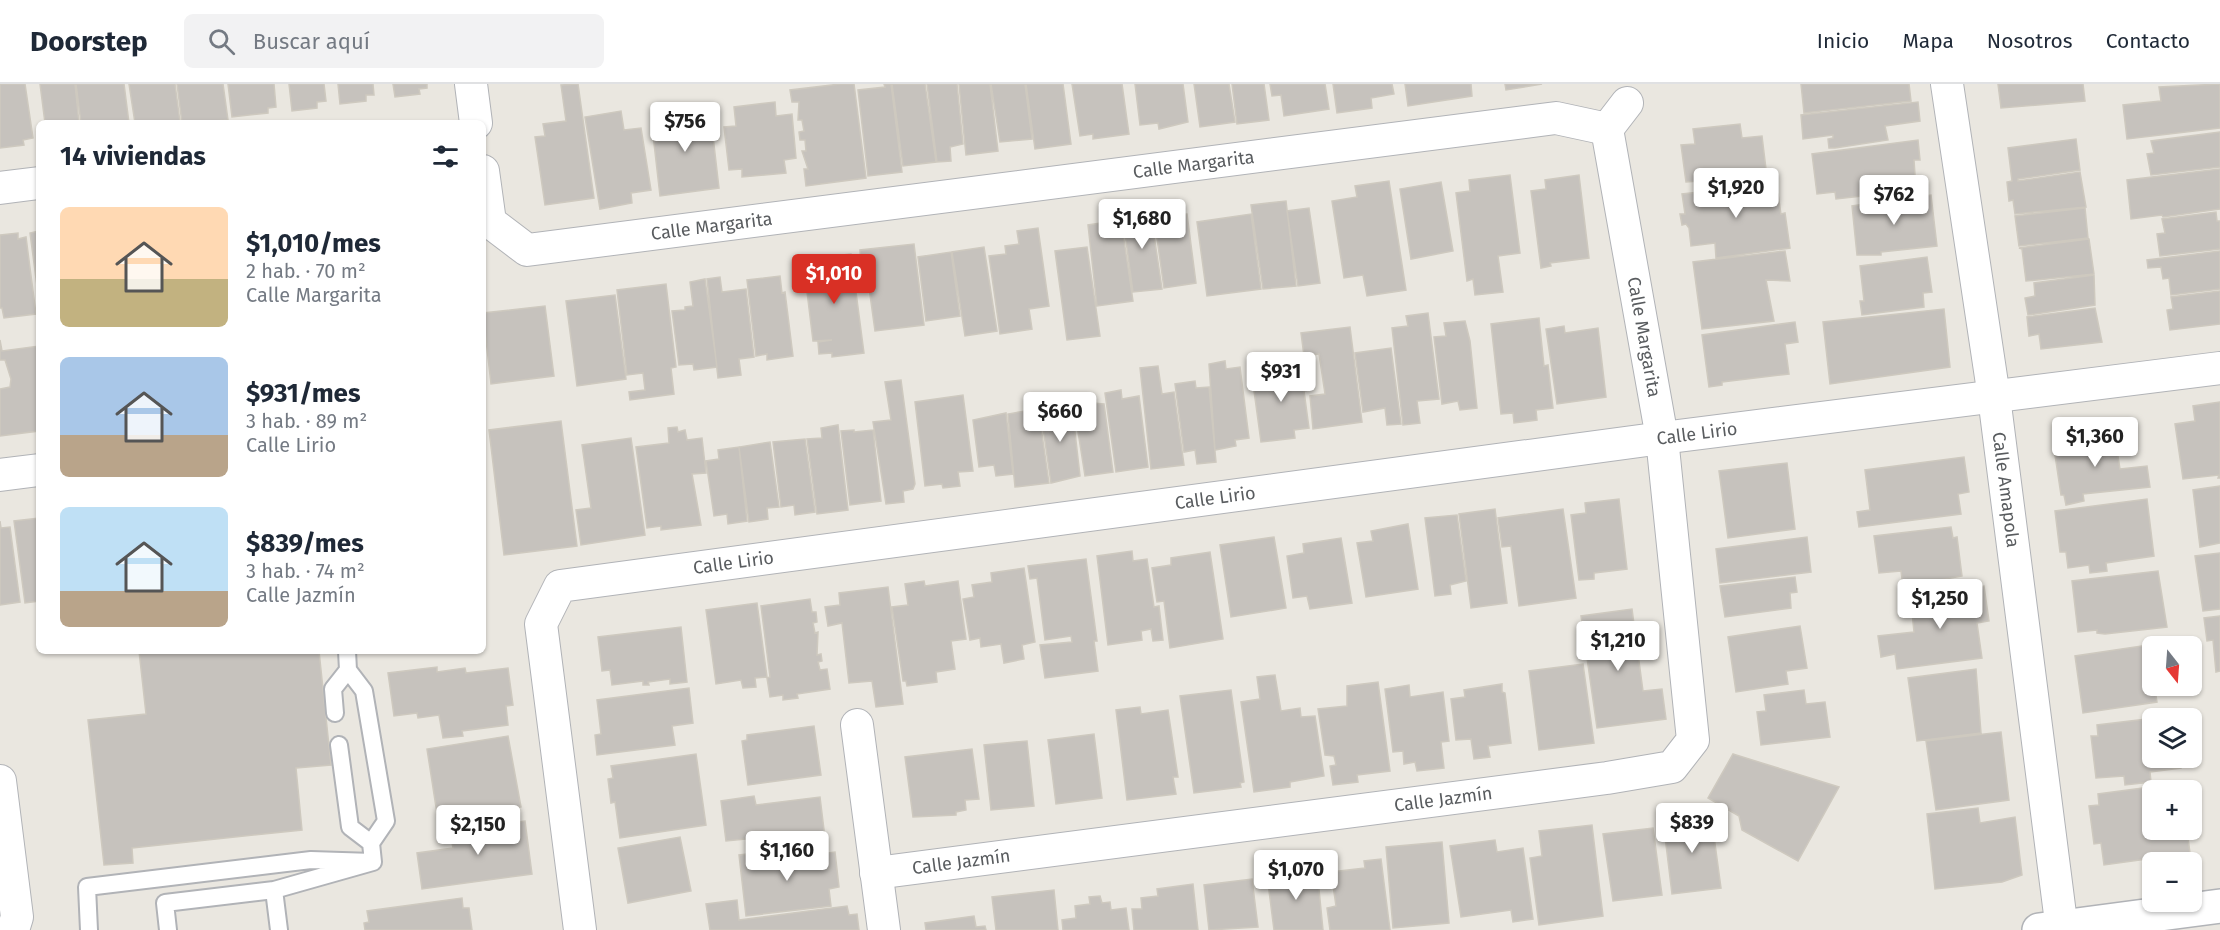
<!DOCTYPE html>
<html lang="es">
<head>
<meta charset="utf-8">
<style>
	:root { --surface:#fff; --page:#f2f2f3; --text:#1f2937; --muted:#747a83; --line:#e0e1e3; --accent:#d93025 }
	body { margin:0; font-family:"Fira Sans",sans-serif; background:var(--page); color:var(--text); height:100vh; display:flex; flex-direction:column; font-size:22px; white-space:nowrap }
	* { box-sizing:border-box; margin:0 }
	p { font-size:20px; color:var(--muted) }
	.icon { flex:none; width:33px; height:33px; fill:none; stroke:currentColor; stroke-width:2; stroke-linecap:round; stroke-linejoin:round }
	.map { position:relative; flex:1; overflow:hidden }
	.panel { position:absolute; left:36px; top:36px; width:450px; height:534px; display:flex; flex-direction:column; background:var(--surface); border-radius:9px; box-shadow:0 2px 4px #0004 }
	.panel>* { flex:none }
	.needle { width:39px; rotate:163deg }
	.buttons { position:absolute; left:2142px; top:552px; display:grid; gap:12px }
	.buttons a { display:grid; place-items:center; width:60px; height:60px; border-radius:9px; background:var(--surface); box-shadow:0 2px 4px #0004; font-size:30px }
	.price { position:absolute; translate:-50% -51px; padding:0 14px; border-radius:6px; background:#fff; color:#222; font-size:20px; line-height:39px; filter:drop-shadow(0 2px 3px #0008) }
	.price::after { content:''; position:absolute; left:50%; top:36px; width:18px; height:14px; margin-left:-9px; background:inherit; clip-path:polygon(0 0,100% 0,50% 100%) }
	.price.active { background:var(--accent); color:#fff }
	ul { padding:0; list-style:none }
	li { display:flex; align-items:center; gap:18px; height:150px; padding:0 24px }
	li span { display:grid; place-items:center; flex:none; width:168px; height:120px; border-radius:9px; color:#555 }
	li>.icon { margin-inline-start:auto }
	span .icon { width:72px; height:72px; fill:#fffc; stroke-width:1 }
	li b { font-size:26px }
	h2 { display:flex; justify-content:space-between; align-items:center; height:72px; padding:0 24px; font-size:26px }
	header { display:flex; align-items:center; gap:36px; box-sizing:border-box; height:84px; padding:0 30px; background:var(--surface); border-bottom:2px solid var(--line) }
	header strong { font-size:28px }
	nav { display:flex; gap:33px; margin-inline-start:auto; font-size:21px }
	.search { width:420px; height:54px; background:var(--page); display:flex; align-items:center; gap:15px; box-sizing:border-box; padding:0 21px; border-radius:9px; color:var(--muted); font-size:22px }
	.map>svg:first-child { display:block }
</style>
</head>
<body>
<header>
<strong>Doorstep</strong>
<div class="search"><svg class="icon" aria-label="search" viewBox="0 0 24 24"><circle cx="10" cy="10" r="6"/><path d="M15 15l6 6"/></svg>Buscar aquí</div>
<nav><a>Inicio</a><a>Mapa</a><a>Nosotros</a><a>Contacto</a></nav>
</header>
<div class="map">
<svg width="2220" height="846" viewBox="0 0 2220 846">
	<rect width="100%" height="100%" fill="#eae7e0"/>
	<path fill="#c6c2bd" stroke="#cec9bf" stroke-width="1.5" d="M0,0H25L33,54L23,56L24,61L0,64Z
		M40,0H75L79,39H45Z
		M76,0H124L129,39H81Z
		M129,0H175L180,38L135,39Z
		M177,0H223L228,36L182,39Z
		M228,0H274L276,23L268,24V29L232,33Z
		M289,0H324L326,17L317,18V24L292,27Z
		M338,0H373L374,11H366V17L340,20Z
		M393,0H427V4L419,5L420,10L395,13Z
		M578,0L594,114L545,121L535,53L545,52L543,40L566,37L561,1Z
		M840,0H854L866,94L806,102L804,85H808L802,67H806L805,56H800L799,48L804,47L802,36H798L799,18H792L790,6Z
		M884,0H891L902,88L868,92L858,6L885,3Z
		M892,0H925L936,78L903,82Z
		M927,0H957L963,60L950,63L951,77L937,78Z
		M959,0H990L998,67L966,71Z
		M991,0H1025L1032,55L1000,58Z
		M1026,0H1063L1071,60L1035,65Z
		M1072,0H1122L1129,50L1093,55V50L1080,52Z
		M1135,0H1183L1188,38L1159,45L1158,39L1140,41Z
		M1194,0H1229L1235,38L1200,43Z
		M1232,0H1264L1269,36L1237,40Z
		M1270,0H1325L1329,25L1284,32L1281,11L1272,12Z
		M1333,0H1392L1394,10L1371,14L1372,24L1337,29Z
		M1405,0H1471L1472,12L1408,22Z
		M1505,0H1542L1506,6Z
		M1801,0H1909L1911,17L1804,29Z
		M1998,0H2083L2085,17L2001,24Z
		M2220,0V44L2127,55L2123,21L2161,17L2159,3Z
		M775,18L776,32L792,30L796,74L784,76L786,89L742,93V85L729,86L724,43L736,42L734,23Z
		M1918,18L1920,37L1885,42L1888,56L1835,64H1829L1828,55L1833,54V51L1803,55L1801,31Z
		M710,26L719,104L660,112L651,33Z
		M621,27L624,46L641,44L651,106L631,109L632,119L600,125L585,33Z
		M1740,40L1742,54L1762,52L1766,85L1700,93V97L1686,98L1681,61L1695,60L1693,45Z
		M2220,48V83L2151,91L2147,70L2154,69L2151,57Z
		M2076,55L2080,86L2018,95V97L2080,88L2086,123L2015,130L2013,116L2009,117L2007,98L2012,97L2008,64Z
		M1918,56L1920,76H1914L1916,106L1836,115L1835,108L1817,110L1812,70Z
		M2220,85V125L2163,133L2162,131L2131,135L2127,96Z
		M1510,91L1520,169L1498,172L1503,208L1475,211L1473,195L1467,197L1456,109L1470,107L1469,96Z
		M1579,91L1589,174L1550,179L1551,182L1541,184L1531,107L1546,105L1545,96Z
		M1758,95L1760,112L1778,110L1781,130L1785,129L1790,164L1716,174L1715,159L1691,162L1689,144L1686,140L1682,141L1680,130H1685L1682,110L1709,107L1708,101Z
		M1389,97L1406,206L1367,212L1363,191L1344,194L1332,117L1357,113L1355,102Z
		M1441,98L1453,167L1411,175L1400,105Z
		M1931,111L1937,162L1881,168V171H1857L1852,122Z
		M1286,117L1296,202L1263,205L1251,121Z
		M1150,124L1162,205L1133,208L1122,128Z
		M1309,124L1320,199L1298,202L1287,127Z
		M2085,124L2088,154L2019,162L2015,132Z
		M2216,128L2217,137H2220V165L2160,172L2157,150L2165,149L2162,135Z
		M1187,130L1196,199L1164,204L1154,133Z
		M1251,130L1261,205L1207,212L1197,138Z
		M1121,136L1133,217L1097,222L1088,141Z
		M1038,144L1049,222L1029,225L1032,245L1000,250L989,172L1006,170L1005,162L1019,160L1017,147Z
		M39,147V217L30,149Z
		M18,149V155L26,153L36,230L4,234L2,224H0V151Z
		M2089,155L2094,190L2026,197L2022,165L2019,164Z
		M914,160L924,241L875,247L866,182L861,183L860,166Z
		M984,163L997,247L965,252L952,168Z
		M1087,163L1100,252L1067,256L1055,167Z
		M1785,167L1790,197L1766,196L1774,237L1702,245L1693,178Z
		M2220,167V205L2171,211L2169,194L2163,195L2161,183L2148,184L2147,176Z
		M951,168L960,232L926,237L918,173Z
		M851,170L864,269L832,273V269L819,270L818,258L832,256L813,257L803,175Z
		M1927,173L1932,208L1923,209L1924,223L1862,231L1860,217H1864L1860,182Z
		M2094,191L2095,221L2028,231L2025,214L2035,212L2034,199Z
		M780,192L782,209L785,208L793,272L767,276V270L756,272L747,196Z
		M720,193L722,208L746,205L754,273L739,275L741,291L718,294L707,195Z
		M705,195L717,283L694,286L693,280L679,281L672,227L685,226V223L693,222L690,198Z
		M666,200L676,283L671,284L674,310L630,316L629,308L645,306L643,289L627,291L617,206Z
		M2220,207V240L2170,246L2167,226L2173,225L2171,213Z
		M615,211L626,295L577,302L566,217Z
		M545,222L554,292L491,300L483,229Z
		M2095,224L2102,258L2041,265L2039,250L2029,252L2027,233Z
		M1944,225L1950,283L1830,300L1823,238Z
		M1428,229L1439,315L1417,317L1420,339L1403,341L1392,244L1408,242L1406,232Z
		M1539,234L1544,282L1548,281L1553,324L1536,326L1537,336L1514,339L1513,329L1501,330L1491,240Z
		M1465,237L1470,257L1477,324L1460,326L1458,317L1442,320L1434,253L1446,252L1444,239Z
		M1795,238L1798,258L1785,260L1789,290L1722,298V301L1709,303L1702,251Z
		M1564,242L1565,249L1598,244L1606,313L1557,320L1546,245Z
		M1350,243L1362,338L1313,345L1310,312L1325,310L1319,270L1304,272L1301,249Z
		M0,256L2,267L39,262V347L0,352V305L10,303L11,295L5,276H0Z
		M1391,264L1401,340L1387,341L1385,324L1363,328L1355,269Z
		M1225,277L1226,285L1240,283L1249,354L1235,356L1236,362L1215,366L1209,280Z
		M1158,282L1162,310L1174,308L1184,381L1151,385L1140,284Z
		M1303,283L1306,284L1309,306L1304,307L1309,344L1294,346L1295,354L1261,358L1252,292Z
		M901,296L915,400L913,405L903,407L904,418L886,420L873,338L891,336L885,298Z
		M1195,297L1196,304L1209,303L1216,378L1197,380L1195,366L1184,368L1175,300Z
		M1121,306L1122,315L1139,312L1148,383L1116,388L1105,309Z
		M963,311L973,387L958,388L960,402L943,404L942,400L925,402L915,318Z
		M2220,318V394H2218L2219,391L2183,395L2175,340L2195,337L2193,322Z
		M1092,319L1104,320L1113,388L1085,392L1074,322Z
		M1053,322L1054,324L1072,322L1080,392L1051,399L1040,323Z
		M1025,327L1027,338L1040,336L1049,399L1015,403L1008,330Z
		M1006,329L1013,390L996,392L994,381L979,383L973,336Z
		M561,337L577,462L504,471L489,346Z
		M2106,340L2108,353H2115L2120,385L2147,382L2150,403L2083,410L2084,417L2066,421L2064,411H2061L2055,371H2060L2059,360L2094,355L2092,342Z
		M838,341L848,426L817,430L807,355L822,354L821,344Z
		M677,343L678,348L685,346L687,356L702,354L706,389L692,390L701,441L661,446V442L647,444L636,363L669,359L668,344Z
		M854,346V348L873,346L881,417L850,421L841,347Z
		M631,354L645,451L581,461L576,426L591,424L582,361Z
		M805,355L815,428L795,431L794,421L781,423L773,358Z
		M770,358L779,423L767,424L768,435L749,438L739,363Z
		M739,363L747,437L728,440L727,430L714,432L706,377L719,375L718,366Z
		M1964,373L1969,408L1958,410L1961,430L1859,443L1857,428L1870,426L1865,386Z
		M1787,379L1795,445L1728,454L1719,387Z
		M2220,402V459L2200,463L2193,406Z
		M1619,415L1627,485L1594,489V495L1579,496L1571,431L1586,429L1585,419Z
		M2147,415L2154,472L2106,479L2107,487L2090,489L2089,481L2068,484L2066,468H2060L2055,427Z
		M1495,425L1507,519L1471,524L1459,430Z
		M1563,425L1576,514L1519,522L1511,462L1502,463L1498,434Z
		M1457,431L1466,497L1450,501L1451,510L1435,512L1425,434Z
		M39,434V517L25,519L14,437Z
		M0,437L1,444L10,443L20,518L0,521Z
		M1408,440L1418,505L1366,513L1357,459L1373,457L1371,447Z
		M1951,443L1953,454L1957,453L1962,492L1903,503L1901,487L1879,489L1874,452Z
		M1274,453L1286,524L1231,533L1220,461Z
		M1807,453L1811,488L1720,499L1716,465Z
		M1341,454L1352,519L1310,525L1307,512L1293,514L1287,472L1304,469L1303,460Z
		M1132,467L1133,477L1147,475L1154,523L1159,522L1163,556L1153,557L1151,545L1141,547L1142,556L1108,561L1097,472Z
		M1210,468L1223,555L1170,564L1164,517L1157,518L1152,484L1171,481V474Z
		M2220,469V525L2203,527L2195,472Z
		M1086,475L1097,557H1094L1098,587L1045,594L1040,561L1072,558L1071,552L1045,556L1037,494L1030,495L1028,482Z
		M1024,484L1035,558L1022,561L1024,575L1004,579L1001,560L981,563L980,554L970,556L963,515L974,513L972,501L992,498L991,489Z
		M2158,487L2167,543L2105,550L2097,549V546L2078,548L2072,497Z
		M1795,493L1797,508L1790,509L1791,524L1725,533L1720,502Z
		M924,497L925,502L958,497L966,555L951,557L955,585L936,588L937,598L907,602L906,597H903L892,523L908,521L905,500Z
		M1984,502L1989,537L1977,539L1982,574L1897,585L1895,570L1881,573L1878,552L1914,548L1912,528L1917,527L1914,511Z
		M888,503L903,620L876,623L872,597L849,599L842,539L828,542L825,523L840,521L839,509Z
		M810,515L812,528H816L817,538L813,539L815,549L818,548L817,571L821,570L822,577L818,578L820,586L827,585L830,605L797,610L798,614L783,616V611L770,613L767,594L770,593L761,522Z
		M757,519L767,593L755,594L756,603L743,604L741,596L716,600L706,526Z
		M1632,525L1643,607L1662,605L1666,635L1597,644L1581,532Z
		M2220,532V587L2216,588L2213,556L2207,557L2204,534Z
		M1800,542L1807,584L1786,587L1788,600L1736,608L1728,553Z
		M681,543L687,598L670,600V595L648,598L649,601H643V597L612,601L610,586L602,587L598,553Z
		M2148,561L2157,618L2083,629L2075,572Z
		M139,567H319L331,681L296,684L302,746L132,764L133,779L104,781L88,636L146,630Z
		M1583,580L1594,659L1539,666L1529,587Z
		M437,583V588L465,584L466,589L508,584L513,621L506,622L508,641L462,647L463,652L443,654L439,631L418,634L417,629L394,632L388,589Z
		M1976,585L1981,649L1917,657L1908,594Z
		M1275,591L1281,627L1300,624L1301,633L1315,632L1324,692L1290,698V703L1254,708L1241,618L1260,615L1257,593Z
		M1378,598L1390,687L1357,691L1358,698L1333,701L1330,682L1336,681L1334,672L1325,671L1318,625L1347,622V602Z
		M1502,600V608L1505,609L1511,659L1488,662L1490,673L1474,675L1471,655L1456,656L1451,615L1465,613L1464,606Z
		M1409,601L1410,613L1443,608L1449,657L1441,658L1444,684L1417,687L1415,678L1404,680L1403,667L1393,668L1385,605Z
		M689,604L693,639L672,642L675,661L597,671L595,651L601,650L597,616Z
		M1231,606L1244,698L1240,699L1241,703L1194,709L1180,612Z
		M1804,606L1806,620L1825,618L1830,653L1761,661L1757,628L1766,627L1764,611Z
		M1140,623L1141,630L1168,626L1178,693H1173L1176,710L1127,716L1116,626Z
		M2152,634V674H2180L2181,684L2150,688L2151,698L2125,701L2124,692L2096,694L2091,652H2098L2097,641L2155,634Z
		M814,642L821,691L748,701L742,657L747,656V651Z
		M2001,648L2009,716L1936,726L1926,657Z
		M1094,650L1102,714L1056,720L1048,656Z
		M508,652L521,723L438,736L427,665Z
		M1027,657L1034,722L991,726L984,661Z
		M972,665L979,715L965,716L966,726L956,728V731L913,733L905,673Z
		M696,670L706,741L620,754L615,718L611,719L608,695L613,694L611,682Z
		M1733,670L1839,703L1798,777L1742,746L1739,732L1708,714Z
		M2180,699L2181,706H2152V746H2187L2190,769L2104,781L2101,759L2094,760L2089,722L2099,721L2098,710Z
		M754,712L756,721L820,713L826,762L779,768L777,752L726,757L721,717Z
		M1978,724L1980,739L2015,733L2022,791L2002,798L1935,805L1927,730Z
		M1711,730L1721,804L1672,810L1663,736Z
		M525,737L532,790L422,805L417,769L453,764L450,747Z
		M1592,741L1603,832L1539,841L1530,774L1542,772L1539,747Z
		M1653,744L1662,811L1613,817L1603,750Z
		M680,753L691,807L628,819L618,764Z
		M1495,756L1497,768L1523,764L1533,835L1513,838L1511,826L1461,833L1450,762Z
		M1442,758L1449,839L1393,844L1386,763Z
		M777,767L778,775L835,768L839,803L829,805L831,822L746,832L739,771Z
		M1381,775L1390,846H1330L1327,824L1336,822L1331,788L1365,784L1364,777Z
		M1317,785L1323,846H1274L1267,791Z
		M1252,795L1258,843L1209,846L1204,801Z
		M1193,800L1198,846H1134L1132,825H1142L1141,814L1158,812L1157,805Z
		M1054,806L1058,846H996L992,813Z
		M1100,812L1102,819L1110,818L1111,826L1126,824L1129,846H1063L1062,836L1076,834L1075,822L1090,820L1089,813Z
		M462,814L463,824H469L472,846H365L364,839L369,838L367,827Z
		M737,816L739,836L847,822L849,831L857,830L859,846H710L706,820Z
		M974,832L976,843L985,842L986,846H926L925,839Z"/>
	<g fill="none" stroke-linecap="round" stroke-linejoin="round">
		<g stroke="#b1b3b7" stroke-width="20">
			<path id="service" d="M335,629L333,605L348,586
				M339,661L350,743L371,759
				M274,806L373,778L371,759L386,737L364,607L348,586L347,567
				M89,846L87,803L311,776L373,778
				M168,846L165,819L274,806L279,846"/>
		</g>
		<g stroke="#b1b3b7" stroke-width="34">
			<g id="minor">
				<path d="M471,0L476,39"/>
				<path id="s1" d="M1947,0L1994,313L2062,846"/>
				<path d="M1607,45L1627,19"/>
				<path id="s2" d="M483,87L490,138L527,166L1556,34L1607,45"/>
				<path d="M0,104L39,99"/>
				<path d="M0,391L39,386"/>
				<path d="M857,641L884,846"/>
				<path d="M0,697L17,833L13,846"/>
				<path id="s3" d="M876,789L1607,694L1672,683L1693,656L1662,354L1607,45"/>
				<path id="s4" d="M580,846L541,540L560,502L1662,354L2220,284"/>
			</g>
		</g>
		<g stroke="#b1b3b7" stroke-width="36">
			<path id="tertiary" d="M2039,846L2220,822"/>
		</g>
		<use href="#service" stroke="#fff" stroke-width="16"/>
		<use href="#minor" stroke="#fff" stroke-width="32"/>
		<use href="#tertiary" stroke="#fff" stroke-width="33"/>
	</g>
	<g text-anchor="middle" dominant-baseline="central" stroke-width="5" stroke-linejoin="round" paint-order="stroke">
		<g font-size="18" fill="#595c5f" stroke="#fff">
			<text stroke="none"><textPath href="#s2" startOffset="770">Calle Margarita</textPath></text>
			<text stroke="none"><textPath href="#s2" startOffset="284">Calle Margarita</textPath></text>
			<text transform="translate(1644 253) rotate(80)">Calle Margarita</text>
			<text stroke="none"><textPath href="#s4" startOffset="1498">Calle Lirio</textPath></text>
			<text stroke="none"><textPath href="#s1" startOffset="410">Calle Amapola</textPath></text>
			<text stroke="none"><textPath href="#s4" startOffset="1012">Calle Lirio</textPath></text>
			<text stroke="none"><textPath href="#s4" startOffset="526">Calle Lirio</textPath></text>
			<text stroke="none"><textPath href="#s3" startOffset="572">Calle Jazmín</textPath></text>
			<text stroke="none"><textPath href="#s3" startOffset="86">Calle Jazmín</textPath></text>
		</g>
	</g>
</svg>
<div class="buttons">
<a><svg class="needle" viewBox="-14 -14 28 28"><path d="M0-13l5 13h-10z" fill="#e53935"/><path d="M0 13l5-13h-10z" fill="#747a83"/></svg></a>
<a><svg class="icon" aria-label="layers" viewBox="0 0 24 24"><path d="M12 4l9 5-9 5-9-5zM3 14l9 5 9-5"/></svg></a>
<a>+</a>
<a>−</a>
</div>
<b class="price" style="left:685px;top:69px">$756</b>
<b class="price" style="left:1736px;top:135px">$1,920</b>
<b class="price" style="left:1894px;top:142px">$762</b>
<b class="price" style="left:1142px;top:166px">$1,680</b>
<b class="price active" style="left:834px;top:221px">$1,010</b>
<b class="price" style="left:1281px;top:319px">$931</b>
<b class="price" style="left:1060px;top:359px">$660</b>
<b class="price" style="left:2095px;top:384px">$1,360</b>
<b class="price" style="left:1940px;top:546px">$1,250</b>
<b class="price" style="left:1618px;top:588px">$1,210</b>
<b class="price" style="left:1692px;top:770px">$839</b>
<b class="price" style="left:478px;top:772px">$2,150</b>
<b class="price" style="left:787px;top:798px">$1,160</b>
<b class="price" style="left:1296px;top:817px">$1,070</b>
<section class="panel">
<h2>14 viviendas<svg class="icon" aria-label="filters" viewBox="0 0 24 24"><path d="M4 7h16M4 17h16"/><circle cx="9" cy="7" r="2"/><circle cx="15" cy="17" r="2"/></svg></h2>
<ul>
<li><span style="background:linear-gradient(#ffd9b3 60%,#c2b280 0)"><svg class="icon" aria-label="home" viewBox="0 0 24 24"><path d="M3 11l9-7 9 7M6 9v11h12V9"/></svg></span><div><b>$1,010/mes</b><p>2 hab. · 70 m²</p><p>Calle Margarita</p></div></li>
<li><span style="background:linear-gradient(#a9c7e8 65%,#b9a48a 0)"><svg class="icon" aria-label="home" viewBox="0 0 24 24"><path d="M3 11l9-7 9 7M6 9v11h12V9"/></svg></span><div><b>$931/mes</b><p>3 hab. · 89 m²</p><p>Calle Lirio</p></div></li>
<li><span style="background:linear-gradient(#bfe0f5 70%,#b9a48a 0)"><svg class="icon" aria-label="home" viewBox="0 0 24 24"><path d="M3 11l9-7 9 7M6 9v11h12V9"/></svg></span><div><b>$839/mes</b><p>3 hab. · 74 m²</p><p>Calle Jazmín</p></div></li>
</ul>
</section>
</div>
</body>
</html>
